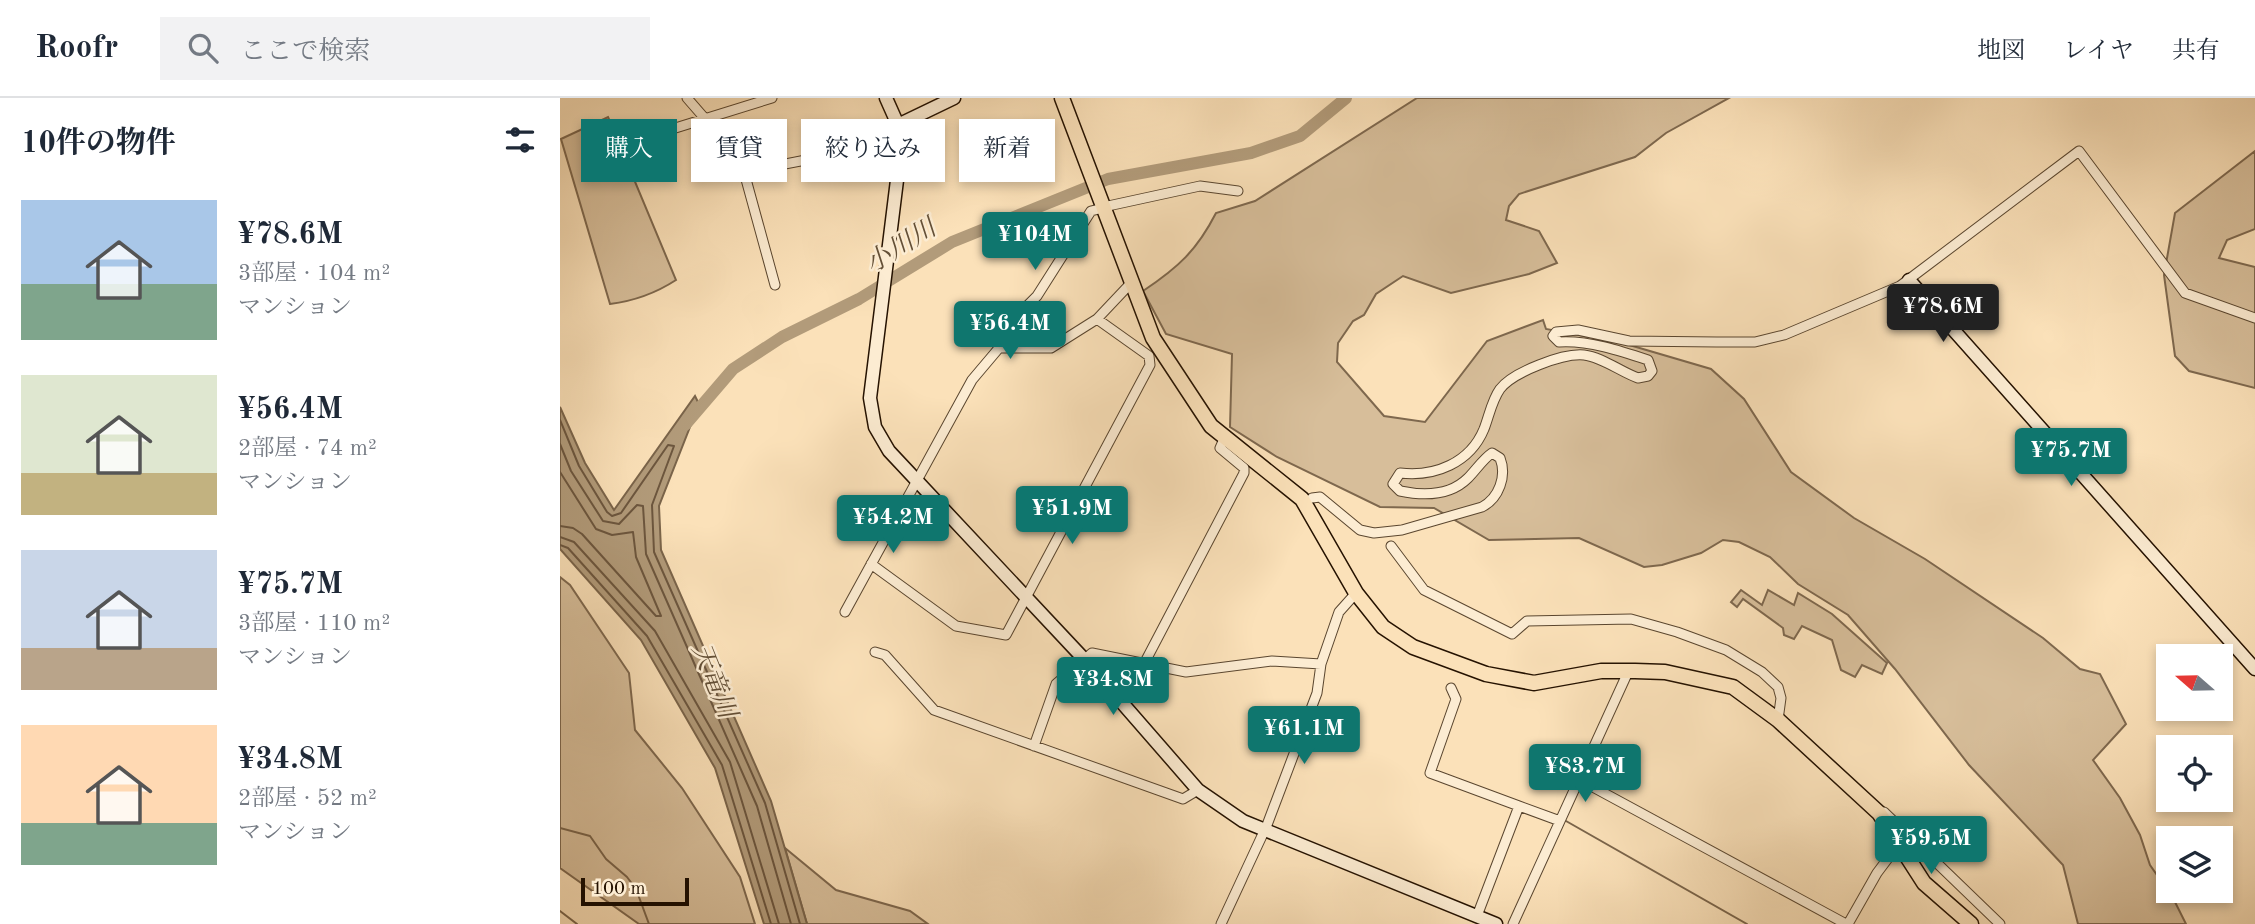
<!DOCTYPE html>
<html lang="ja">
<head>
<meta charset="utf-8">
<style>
	:root { --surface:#fff; --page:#f2f2f3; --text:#1f2937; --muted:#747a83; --line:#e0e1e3; --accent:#0f766e }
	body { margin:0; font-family:"Old Standard TT","Noto Serif JP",serif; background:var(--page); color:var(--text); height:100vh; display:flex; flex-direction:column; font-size:26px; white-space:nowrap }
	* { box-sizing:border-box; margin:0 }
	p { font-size:23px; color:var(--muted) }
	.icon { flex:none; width:38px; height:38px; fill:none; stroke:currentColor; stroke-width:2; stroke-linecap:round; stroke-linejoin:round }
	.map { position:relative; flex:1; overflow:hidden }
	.details { display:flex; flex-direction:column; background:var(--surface); width:560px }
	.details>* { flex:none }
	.guide { position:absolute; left:21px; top:21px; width:665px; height:63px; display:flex; gap:14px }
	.needle { width:46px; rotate:290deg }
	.buttons { position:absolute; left:1596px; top:546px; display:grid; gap:14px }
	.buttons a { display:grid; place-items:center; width:77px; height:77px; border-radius:0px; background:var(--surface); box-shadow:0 4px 10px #0003; font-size:35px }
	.scale { position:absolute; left:21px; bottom:18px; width:108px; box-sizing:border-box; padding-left:7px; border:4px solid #251201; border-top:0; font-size:19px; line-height:24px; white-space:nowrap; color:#251201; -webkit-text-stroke:5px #fcecd2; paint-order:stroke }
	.price { position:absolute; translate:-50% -60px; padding:0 16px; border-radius:7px; background:var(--accent); color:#fff; font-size:23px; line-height:46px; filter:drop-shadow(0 2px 4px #0008) }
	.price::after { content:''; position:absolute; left:50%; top:42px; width:21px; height:16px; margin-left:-10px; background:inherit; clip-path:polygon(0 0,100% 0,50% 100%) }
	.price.selected { background:#222; color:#fff }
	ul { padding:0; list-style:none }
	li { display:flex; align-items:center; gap:21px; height:175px; padding:0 21px }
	li span { display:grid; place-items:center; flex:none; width:196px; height:140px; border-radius:0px; color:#555 }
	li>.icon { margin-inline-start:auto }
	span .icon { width:84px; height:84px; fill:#fffc; stroke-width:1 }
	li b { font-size:30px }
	h2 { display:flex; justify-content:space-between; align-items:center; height:84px; padding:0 21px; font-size:30px }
	.tag { padding:0 24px; border-radius:0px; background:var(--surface); box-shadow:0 4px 10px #0003; font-size:24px; line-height:63px }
	.tag.selected { background:var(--accent); color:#fff }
	header { display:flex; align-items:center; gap:42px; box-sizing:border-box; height:98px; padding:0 35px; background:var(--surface); border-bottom:2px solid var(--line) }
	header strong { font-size:33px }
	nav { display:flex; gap:38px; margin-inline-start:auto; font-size:24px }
	.search { width:490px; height:63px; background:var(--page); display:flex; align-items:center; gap:18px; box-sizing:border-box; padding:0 24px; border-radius:0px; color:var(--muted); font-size:26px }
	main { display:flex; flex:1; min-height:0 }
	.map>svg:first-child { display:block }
</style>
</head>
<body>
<header>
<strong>Roofr</strong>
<div class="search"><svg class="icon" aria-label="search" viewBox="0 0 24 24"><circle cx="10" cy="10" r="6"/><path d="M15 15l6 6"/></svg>ここで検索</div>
<nav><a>地図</a><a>レイヤ</a><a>共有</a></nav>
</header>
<main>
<section class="details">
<h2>10件の物件<svg class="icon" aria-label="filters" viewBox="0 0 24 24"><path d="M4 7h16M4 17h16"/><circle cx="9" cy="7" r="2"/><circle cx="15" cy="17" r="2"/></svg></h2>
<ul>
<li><span style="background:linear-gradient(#a9c7e8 60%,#7fa58c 0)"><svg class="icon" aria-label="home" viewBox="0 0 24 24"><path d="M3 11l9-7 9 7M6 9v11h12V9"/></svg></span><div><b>¥78.6M</b><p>3部屋 · 104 m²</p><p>マンション</p></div></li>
<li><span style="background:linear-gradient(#dfe7d0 70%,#c2b280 0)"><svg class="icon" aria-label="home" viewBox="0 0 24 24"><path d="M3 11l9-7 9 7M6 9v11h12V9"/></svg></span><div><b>¥56.4M</b><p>2部屋 · 74 m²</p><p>マンション</p></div></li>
<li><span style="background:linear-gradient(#c9d6e8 70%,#b9a48a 0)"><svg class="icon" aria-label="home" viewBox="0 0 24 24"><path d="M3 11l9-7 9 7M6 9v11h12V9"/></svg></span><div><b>¥75.7M</b><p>3部屋 · 110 m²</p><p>マンション</p></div></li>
<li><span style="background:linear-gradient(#ffd9b3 70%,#7fa58c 0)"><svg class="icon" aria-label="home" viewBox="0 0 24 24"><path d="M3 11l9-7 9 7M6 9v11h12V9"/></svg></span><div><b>¥34.8M</b><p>2部屋 · 52 m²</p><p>マンション</p></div></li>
</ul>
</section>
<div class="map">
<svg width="1695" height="826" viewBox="0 0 1695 826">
	<rect width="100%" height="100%" fill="#fbe1b9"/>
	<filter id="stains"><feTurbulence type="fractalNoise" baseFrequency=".00286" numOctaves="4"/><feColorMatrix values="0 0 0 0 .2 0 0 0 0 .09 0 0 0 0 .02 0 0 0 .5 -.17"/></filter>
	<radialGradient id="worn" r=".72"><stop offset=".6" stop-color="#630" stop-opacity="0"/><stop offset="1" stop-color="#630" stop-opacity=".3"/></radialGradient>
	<path fill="#d7be9a" stroke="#7e684e" stroke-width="2" d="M857,0H1169L1106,35L1075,59L959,96L949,108L946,122L979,133L997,165L969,176L891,195L843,178L816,196L804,217L793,223L778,245L777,264L824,318L865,324L927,243L983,222L986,231L1066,246L1151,271L1184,301L1231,374L1294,420L1365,461L1483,540L1520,571L1540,576L1566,626L1533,662L1560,700L1580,737L1590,767L1613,800L1626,826H1518L1503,767L1409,667L1335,571L1288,517L1238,486L1210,459L1179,444L1163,442L1141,455L1102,467L1084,469L1019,440L929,442L874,410L820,409L717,359L670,329L672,256L606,236L583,193C619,169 637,152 656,115L695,103Z
		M48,19L116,182C96,195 74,203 50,206L1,41Z
		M1695,53V131L1667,142L1659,160L1695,169V290L1629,273L1615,258L1604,177L1615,115Z
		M0,479L10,487L69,575L75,632L122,690L180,779L195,826H79L0,770Z
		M1181,492L1202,507L1208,492L1234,507L1238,495L1272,516L1327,565L1322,576L1302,567L1295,579L1281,572L1272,542L1242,528L1234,541L1224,537L1223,530L1183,501L1177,509L1171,504Z
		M225,750L276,792L350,813L368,826H247Z"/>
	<path fill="#b29b7a" stroke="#7a644a" stroke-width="2" d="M135,298L139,306L99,408L101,452L211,703L247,826H204L155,670L81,542L0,451V309L25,365L54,412Z"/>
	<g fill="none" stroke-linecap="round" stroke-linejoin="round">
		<path stroke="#6c563e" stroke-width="2" d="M0,322L19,368L47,414L52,418L61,415L108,347L114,348L92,407L94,454L205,705L240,826
			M0,346L11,373L43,423L59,426L77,407L83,408L86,456L197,708L231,826
			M0,374L36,431L52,437L73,434L76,459L101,518H96L22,436L13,430L0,428
			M0,439L14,444L95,533L170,664L219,826
			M0,447L8,450L87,538L162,667L211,826"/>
		<path stroke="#7a644a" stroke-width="2" d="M1006,723L1187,826
			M0,730L30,738L46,761L67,779L76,791L89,826
			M0,813L17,826"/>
		<path stroke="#b29b7a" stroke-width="12" d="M125,327L173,271L222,239L299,201L392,144L548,81L691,55L740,38L786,0"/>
		<g stroke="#5a462f" stroke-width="11">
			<path id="street" d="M127,0L174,54L184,74L215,187
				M75,46L80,41L212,0
				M184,74L256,60L303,47L338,27
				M548,108L640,88L678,93
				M448,248L463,212L477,198L531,113L543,110
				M752,400L760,399L800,432L814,435L842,432L922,409C939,400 947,378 940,360L932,355C923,361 916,372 908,380C890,398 864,398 840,393L833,386L840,375C875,379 910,365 924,331C929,318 932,302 940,291C953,274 1003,255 1024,257C1042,259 1061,274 1078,280L1088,278L1092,273L1088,262C1061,253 1028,242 999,244L993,238L996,234L1018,232L1069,243L1157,244H1195L1224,237L1340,188L1519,53L1625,195L1695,220
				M831,448L864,492L952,536L967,523L1071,521L1117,534L1166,552L1202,574L1218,589L1221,600L1218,622
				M311,466L396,528L446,537L590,267L589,258L537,221
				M285,514L412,282L439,250H491L537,221L571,185
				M315,554L325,557L374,612L623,701L638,692
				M585,564L684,375V370L660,350L664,341
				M891,590L896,601L870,675L959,708
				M474,648L496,586L532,555L626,574L712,563L761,566
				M1020,682L1286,826
				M1324,714L1440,826
				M917,818L959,708L1000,723
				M661,826L707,727L757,595L761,566L779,514L796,495
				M953,826L1068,574
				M1288,826L1317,775L1338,747"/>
		</g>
		<g stroke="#251201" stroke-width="15">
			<path id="secondary" d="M326,0L338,27L339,66L310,300L315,329L329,353L523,560L638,692L683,723L936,826
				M338,27L394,0
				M1349,182L1695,571"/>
		</g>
		<g stroke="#251201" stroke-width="17">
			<path id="primary" d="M502,0L593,240L651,328L742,401L796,495L823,529L853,549L926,576L974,585L1041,573H1075L1105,574L1173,589L1218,622L1319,715L1364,785L1411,826"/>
		</g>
		<use href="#street" stroke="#fcecd2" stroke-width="9"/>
		<use href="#secondary" stroke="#fcecd2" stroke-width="12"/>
		<use href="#primary" stroke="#fbe1b9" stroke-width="14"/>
	</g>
	<g text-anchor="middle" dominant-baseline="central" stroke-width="5" stroke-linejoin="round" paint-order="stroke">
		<g font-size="26" font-style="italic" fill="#645037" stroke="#fcecd2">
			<text transform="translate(341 149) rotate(-32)">小川川</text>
			<text transform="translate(153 583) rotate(68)">天竜川</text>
		</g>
	</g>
	<rect width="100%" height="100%" filter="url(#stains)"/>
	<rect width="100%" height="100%" fill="url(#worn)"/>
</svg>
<div class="buttons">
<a><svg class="needle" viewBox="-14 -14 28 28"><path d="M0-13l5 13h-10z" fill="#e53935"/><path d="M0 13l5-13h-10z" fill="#747a83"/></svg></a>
<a><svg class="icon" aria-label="locate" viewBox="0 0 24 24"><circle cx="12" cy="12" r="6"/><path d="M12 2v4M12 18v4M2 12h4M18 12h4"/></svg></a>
<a><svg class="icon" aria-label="layers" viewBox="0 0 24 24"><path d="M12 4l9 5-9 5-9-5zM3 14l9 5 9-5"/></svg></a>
</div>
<div class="scale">100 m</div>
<b class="price" style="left:475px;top:174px">¥104M</b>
<b class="price selected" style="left:1383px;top:246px">¥78.6M</b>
<b class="price" style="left:450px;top:263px">¥56.4M</b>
<b class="price" style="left:1511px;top:390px">¥75.7M</b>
<b class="price" style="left:512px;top:448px">¥51.9M</b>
<b class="price" style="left:333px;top:457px">¥54.2M</b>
<b class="price" style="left:553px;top:619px">¥34.8M</b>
<b class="price" style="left:744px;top:668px">¥61.1M</b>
<b class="price" style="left:1025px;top:706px">¥83.7M</b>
<b class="price" style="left:1371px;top:778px">¥59.5M</b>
<div class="guide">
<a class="tag selected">購入</a>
<a class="tag">賃貸</a>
<a class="tag">絞り込み</a>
<a class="tag">新着</a>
</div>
</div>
</main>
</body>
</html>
